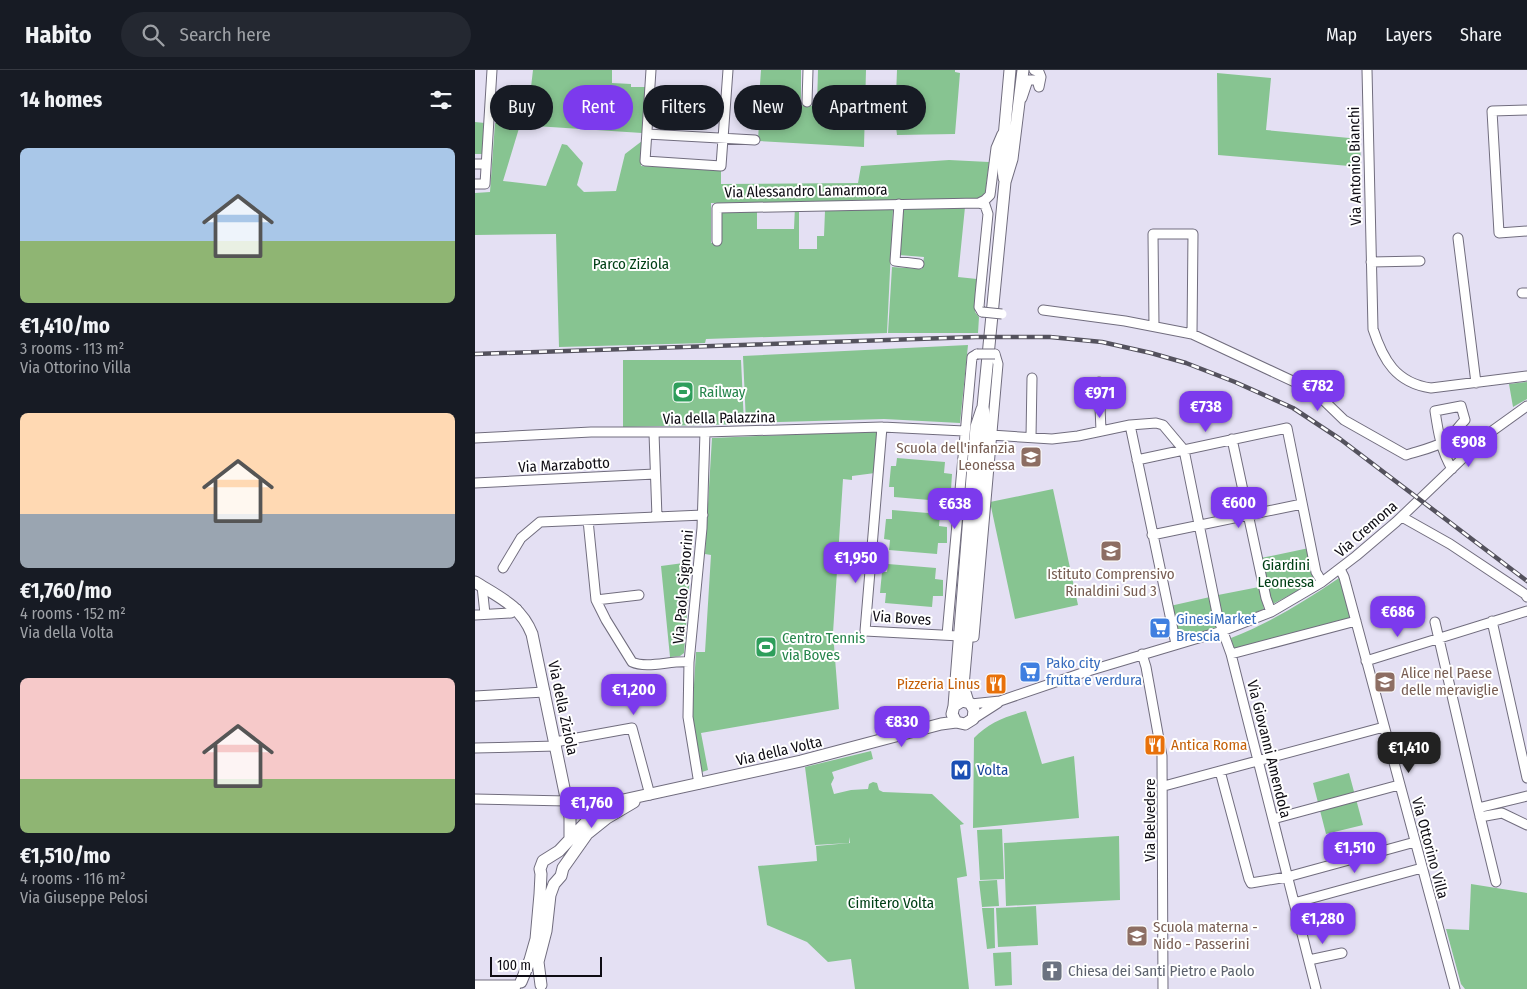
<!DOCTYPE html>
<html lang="en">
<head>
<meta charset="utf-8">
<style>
	:root { --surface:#171b24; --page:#242831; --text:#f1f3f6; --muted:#9ea1a6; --line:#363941; --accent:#7c3aed }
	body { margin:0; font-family:"Fira Sans Condensed",sans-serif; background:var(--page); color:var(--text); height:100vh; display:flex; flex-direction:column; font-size:19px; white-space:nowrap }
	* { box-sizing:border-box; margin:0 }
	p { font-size:16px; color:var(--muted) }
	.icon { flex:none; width:28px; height:28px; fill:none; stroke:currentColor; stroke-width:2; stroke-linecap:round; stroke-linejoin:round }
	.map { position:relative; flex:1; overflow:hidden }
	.drawer { display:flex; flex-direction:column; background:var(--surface); width:475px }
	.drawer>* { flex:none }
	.hud { position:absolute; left:15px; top:15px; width:475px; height:45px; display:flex; gap:10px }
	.scale { position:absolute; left:15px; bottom:12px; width:112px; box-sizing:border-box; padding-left:5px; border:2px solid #0e0c13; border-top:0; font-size:14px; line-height:18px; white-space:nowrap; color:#0e0c13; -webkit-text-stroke:4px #fff; paint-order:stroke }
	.price { position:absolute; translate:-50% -42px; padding:0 11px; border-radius:10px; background:var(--accent); color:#fff; font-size:16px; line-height:32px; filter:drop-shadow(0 1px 2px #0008) }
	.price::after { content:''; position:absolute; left:50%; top:30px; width:15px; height:11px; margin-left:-8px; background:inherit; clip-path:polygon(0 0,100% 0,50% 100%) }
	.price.current { background:#222; color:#fff }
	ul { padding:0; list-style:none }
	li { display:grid; align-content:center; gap:10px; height:265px; padding:0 20px }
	li span { display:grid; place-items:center; height:155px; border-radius:8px; color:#555 }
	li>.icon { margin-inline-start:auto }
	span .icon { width:90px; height:90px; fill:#fffc; stroke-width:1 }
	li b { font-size:21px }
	h2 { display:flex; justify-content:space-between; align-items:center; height:60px; padding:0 20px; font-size:21px }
	.pill { padding:0 18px; border-radius:22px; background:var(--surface); box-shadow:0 2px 8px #0003; font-size:18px; line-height:45px }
	.pill.current { background:var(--accent); color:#fff }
	header { display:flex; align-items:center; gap:30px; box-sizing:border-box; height:70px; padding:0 25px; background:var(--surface); border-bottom:1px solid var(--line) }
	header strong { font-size:24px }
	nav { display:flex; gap:28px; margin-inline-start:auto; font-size:18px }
	.search { width:350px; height:45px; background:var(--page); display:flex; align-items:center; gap:12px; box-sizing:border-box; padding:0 18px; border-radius:28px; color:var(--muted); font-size:19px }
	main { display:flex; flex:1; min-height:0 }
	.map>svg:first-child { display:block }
</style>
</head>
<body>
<header>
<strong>Habito</strong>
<div class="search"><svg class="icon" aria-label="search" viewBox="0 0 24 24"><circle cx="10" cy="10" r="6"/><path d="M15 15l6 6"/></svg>Search here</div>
<nav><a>Map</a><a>Layers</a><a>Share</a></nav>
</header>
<main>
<section class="drawer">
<h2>14 homes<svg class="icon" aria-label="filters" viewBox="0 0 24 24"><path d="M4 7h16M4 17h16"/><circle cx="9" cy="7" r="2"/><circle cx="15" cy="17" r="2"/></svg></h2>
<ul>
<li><span style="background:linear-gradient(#a9c7e8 60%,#8fb573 0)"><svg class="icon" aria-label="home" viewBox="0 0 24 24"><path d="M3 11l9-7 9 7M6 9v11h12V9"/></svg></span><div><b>€1,410/mo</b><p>3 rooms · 113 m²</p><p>Via Ottorino Villa</p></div></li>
<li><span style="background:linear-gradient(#ffd9b3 65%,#9aa5b1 0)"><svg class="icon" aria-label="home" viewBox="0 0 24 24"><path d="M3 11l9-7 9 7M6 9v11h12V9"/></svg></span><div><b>€1,760/mo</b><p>4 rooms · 152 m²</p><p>Via della Volta</p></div></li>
<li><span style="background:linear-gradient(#f6c9c9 65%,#8fb573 0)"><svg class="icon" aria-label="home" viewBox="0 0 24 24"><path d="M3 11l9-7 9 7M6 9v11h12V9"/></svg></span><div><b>€1,510/mo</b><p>4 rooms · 116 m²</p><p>Via Giuseppe Pelosi</p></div></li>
</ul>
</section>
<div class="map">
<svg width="1052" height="919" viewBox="0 0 1052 919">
	<rect width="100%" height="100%" fill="#e4e0f3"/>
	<path fill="#87c491" d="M58,0H137V13L156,14V17H170L167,63L45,55L28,111L71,116L87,74L92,75L108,93L102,115L109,122L141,121L150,84L167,71L166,96L246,100V114L383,113L386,96L474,90L514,92L510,125L502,129L236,133V173L246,172L245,144L250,140L282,139V159H319L320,136H324V179H342V166H349L350,141L418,139L412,263L231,269L230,273L84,277L81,164L0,165V123L15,122L20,53H24L25,21H46V17H56Z
		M286,0H326V28L323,30L284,28Z
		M343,0H391L389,77L283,71L285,33L342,36Z
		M422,0H480V2L485,3L480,64L422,65L421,57H411L412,40H432V26H421Z
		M742,3L796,8L791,60L885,69L886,97L743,85Z
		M0,52L10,53L7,84H0Z
		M427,137H490L483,207L502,209L500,242L504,247L503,263H413L417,197L447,199L449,187L424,185Z
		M493,275L485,353L409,349L271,353L268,286Z
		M148,290H266L269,354L148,357Z
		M1052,312V329L1038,337L1034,314Z
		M402,361L400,403L377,406V410L368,409L358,563L364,639L226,663L233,700L227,702L217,647L221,582H230L236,485L230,484L237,368Z
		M422,388L470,392L469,403L477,404L476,420H467L466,431L419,427V417H414L416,396H421Z
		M578,419L603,535L540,549L515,432Z
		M417,440L465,444L464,456L472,457V473H463L462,484L414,480L415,470L409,469L411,449H417Z
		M834,478L841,511L796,535L786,488Z
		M216,492L209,583L205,586L195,587L186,496Z
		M413,494L461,498L460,509L468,510V526H458L457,537L410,533L411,523H405L407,502H412Z
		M864,508L876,549L759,580L756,568C795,553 830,531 864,508Z
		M784,517L789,539L750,555L749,554L743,525Z
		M735,527L741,558L703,570L695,536Z
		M551,641L567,694L599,686L604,748L498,758L499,668C513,653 532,646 551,641Z
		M396,681L398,689L357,702L359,708L356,714L359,724L376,720L393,719L394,714L398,712L402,713L404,720L408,722L457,724L489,754L485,755L492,806L482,808L494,919H380L376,889L353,892L332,872L292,855L283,796L342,791L341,776L375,773L374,767V773L340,775L330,697Z
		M874,703L888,755L851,764L838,713Z
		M527,759L529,809L505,810L502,760Z
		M644,766L645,830L531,836L529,773Z
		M522,810L524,836L507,837L504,811Z
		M996,814L1052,823V919H990L986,914L971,859L994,860Z
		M561,836L563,875L523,877L521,838Z
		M507,838H519L520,878L512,879Z
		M536,882L537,915L520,916L518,883Z"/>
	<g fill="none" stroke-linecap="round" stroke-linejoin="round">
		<g stroke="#716d7e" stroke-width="11">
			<path id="street" d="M176,0L170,91L246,96L253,0
				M559,0L564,2L566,7L564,17
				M892,0L898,259C908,290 921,313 956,318L1052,306
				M547,28L553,10H562L564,17
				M332,32L333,0
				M1052,40L1017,41L1024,163L1052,161
				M172,64L280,70
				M0,94H11
				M0,114H10L17,0
				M504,133L510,130L515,125L521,78L527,64
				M424,134L420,191L444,194
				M983,168L1001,313
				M242,171V138L504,133L510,135L513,144L505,225L504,237L507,242
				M896,192L945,191
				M1047,223H1052
				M568,240L650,251L717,264L839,321L869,350L931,385C943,381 959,378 970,371C977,366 984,356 990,350L986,336L960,341C963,361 966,381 977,399
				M679,256L678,164H718L717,264
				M624,312L626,361
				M655,355L701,574
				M407,357L390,561L485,566
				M179,363L182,447
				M516,365L577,369L603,366L655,355L681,353L688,355L709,380L743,548L756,584L841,919
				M556,367L557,308
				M0,368L116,362H230L407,357L489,361
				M757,369L791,528L796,542
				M662,390L812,358L841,502L847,512
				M0,413L180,404
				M927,447L975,474L1050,524L1052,527
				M113,450L121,530L131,550L157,592C172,599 197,590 214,592
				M677,465L827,434
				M28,498L46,468L65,452L228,445
				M865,499L869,507L980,919
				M7,516L10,544
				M121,530L164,525
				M0,545L36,543L42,539
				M1017,551L1052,708
				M960,552L1003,738L1021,812
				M472,565L497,287L502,284
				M492,567H499L523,294L520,284
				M667,584L671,597L687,686L688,919
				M756,584L881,551
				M891,591L1052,541
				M0,626L70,622
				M496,634L525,631L610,602L747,561L796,542L847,512L881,486L921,452L1013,364L1052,336
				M498,649L523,633
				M80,672L157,658L175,725
				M0,678L81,676
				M745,701L774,809L776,813L812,807L940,772
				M224,714L213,647L214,592L227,458L230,362
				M689,716L909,657
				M0,729L92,731
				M1003,738L1052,726
				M1005,747L1027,743L1052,755
				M798,749L924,715
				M819,833L947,798
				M834,890L867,883"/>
		</g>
		<g stroke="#716d7e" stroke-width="13">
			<path id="secondary" d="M529,108L527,90L535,0
				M0,512C24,527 46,536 57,564L95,747V769
				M493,632L488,616L511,356L508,337L530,112L537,89L548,0
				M479,636L501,357L507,339
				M46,912L55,890L61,869L65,824L66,804L65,799L68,791L84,781L115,748L128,739L148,730L326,691L466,654L481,652L490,654L498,649L499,640L495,633L487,631L479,636L477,644L481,652
				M66,915L63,892L71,861L75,825L79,814L86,806L88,798L112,764L132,748L159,732
				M0,916H40"/>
		</g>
		<use href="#street" stroke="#fff" stroke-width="9"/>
		<use href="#secondary" stroke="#fff" stroke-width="11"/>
		<g stroke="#54525d" stroke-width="4.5">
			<path id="rail" d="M0,284L501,267H575L627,272L676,283L711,293L760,312L818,338L865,369L1052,511"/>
		</g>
		<use href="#rail" stroke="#fff" stroke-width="2.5" stroke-dasharray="8" stroke-linecap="butt"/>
		<g stroke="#716d7e" stroke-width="11" stroke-linecap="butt">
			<path id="street-bridge" d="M507,242L527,244
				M502,284H520"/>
		</g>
		<use href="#street-bridge" stroke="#fff" stroke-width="9"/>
	</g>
	<defs>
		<g id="stadium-square" transform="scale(1.125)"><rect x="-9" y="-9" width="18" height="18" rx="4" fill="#2e9e5b" stroke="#fff"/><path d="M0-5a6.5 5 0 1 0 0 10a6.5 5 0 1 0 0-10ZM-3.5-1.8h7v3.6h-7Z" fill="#fff"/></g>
		<g id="school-square" transform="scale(1.125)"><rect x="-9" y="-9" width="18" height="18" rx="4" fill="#8d6e63" stroke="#fff"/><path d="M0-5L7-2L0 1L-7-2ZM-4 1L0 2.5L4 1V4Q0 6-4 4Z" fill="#fff"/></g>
		<g id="supermarket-square" transform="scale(1.125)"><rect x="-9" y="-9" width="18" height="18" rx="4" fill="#3f7fe0" stroke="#fff"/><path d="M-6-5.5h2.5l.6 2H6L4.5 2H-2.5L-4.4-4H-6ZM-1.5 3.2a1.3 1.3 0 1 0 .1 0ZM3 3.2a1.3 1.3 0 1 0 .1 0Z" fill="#fff"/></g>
		<g id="restaurant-square" transform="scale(1.125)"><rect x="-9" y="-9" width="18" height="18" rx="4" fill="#e8710a" stroke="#fff"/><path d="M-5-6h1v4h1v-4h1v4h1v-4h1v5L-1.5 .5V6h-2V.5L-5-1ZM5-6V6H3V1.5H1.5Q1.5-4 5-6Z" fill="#fff"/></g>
		<g id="metro-square" transform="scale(1.125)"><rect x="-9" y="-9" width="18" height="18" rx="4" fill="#1a4fb4" stroke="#fff"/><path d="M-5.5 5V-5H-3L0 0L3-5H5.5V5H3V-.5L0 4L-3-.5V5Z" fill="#fff"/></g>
		<g id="church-square" transform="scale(1.125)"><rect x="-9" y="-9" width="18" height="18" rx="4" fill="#6b7280" stroke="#fff"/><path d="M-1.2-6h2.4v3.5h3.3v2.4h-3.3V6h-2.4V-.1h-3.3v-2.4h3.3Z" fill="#fff"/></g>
	</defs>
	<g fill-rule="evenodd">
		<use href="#stadium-square" x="208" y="322"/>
		<use href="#school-square" x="556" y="387"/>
		<use href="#school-square" x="636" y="481"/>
		<use href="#supermarket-square" x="685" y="558"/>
		<use href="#stadium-square" x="291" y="577"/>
		<use href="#supermarket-square" x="555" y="602"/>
		<use href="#school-square" x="910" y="612"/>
		<use href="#restaurant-square" x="521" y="614"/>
		<use href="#restaurant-square" x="680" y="675"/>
		<use href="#metro-square" x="486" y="700"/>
		<use href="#school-square" x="662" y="866"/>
		<use href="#church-square" x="577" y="901"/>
	</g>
	<g text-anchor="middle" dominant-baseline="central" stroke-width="4" stroke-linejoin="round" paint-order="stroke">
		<g font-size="15" fill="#0e0c13" stroke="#fff">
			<text transform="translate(880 96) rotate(-91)">Via Antonio Bianchi</text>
			<text transform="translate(331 121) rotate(-1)">Via Alessandro Lamarmora</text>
			<text transform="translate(244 348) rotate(-1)">Via della Palazzina</text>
			<text transform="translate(89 395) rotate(-3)">Via Marzabotto</text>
			<text transform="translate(891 459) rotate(-41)">Via Cremona</text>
			<text transform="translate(208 517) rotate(-85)">Via Paolo Signorini</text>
			<text transform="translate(427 548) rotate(4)">Via Boves</text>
			<text transform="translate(88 638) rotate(78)">Via della Ziziola</text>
			<text transform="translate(794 679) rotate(76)">Via Giovanni Amendola</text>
			<text transform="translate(304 681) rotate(-13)">Via della Volta</text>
			<text transform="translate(675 750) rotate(-90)">Via Belvedere</text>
			<text transform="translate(955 778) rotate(75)">Via Ottorino Villa</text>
		</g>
		<g font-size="15" fill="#004016" stroke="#fff">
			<text x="156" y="194">Parco Ziziola</text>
			<text x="811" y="495">Giardini<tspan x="811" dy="17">Leonessa</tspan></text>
			<text x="416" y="833">Cimitero Volta</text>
		</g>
		<g font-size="15" fill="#27864d" stroke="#fff" text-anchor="start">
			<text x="224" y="322">Railway</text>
			<text x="307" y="568">Centro Tennis<tspan x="307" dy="17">via Boves</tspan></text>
		</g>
		<g font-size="15" fill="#785e54" stroke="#fff" text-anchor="start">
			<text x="540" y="378" text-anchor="end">Scuola dell'infanzia<tspan x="540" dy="17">Leonessa</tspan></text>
			<text x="636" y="504" text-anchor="middle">Istituto Comprensivo<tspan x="636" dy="17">Rinaldini Sud 3</tspan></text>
			<text x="926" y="603">Alice nel Paese<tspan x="926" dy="17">delle meraviglie</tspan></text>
			<text x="678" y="857">Scuola materna -<tspan x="678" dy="17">Nido - Passerini</tspan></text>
		</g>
		<g font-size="15" fill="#366cbe" stroke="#fff" text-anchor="start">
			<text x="701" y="549">GinesiMarket<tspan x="701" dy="17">Brescia</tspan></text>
			<text x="571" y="593">Pako city<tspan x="571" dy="17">frutta e verdura</tspan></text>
		</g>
		<g font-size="15" fill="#c56008" stroke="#fff" text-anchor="end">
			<text x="505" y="614">Pizzeria Linus</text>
			<text x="696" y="675" text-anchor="start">Antica Roma</text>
		</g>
		<g font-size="15" fill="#164399" stroke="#fff" text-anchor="start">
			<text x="502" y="700">Volta</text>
		</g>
		<g font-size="15" fill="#5b616d" stroke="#fff" text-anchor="start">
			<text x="593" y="901">Chiesa dei Santi Pietro e Paolo</text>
		</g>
	</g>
</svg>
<div class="scale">100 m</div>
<b class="price" style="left:843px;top:342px">€782</b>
<b class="price" style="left:625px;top:349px">€971</b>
<b class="price" style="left:731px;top:363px">€738</b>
<b class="price" style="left:994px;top:398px">€908</b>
<b class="price" style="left:764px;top:459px">€600</b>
<b class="price" style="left:480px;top:460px">€638</b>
<b class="price" style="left:381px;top:514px">€1,950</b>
<b class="price" style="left:923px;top:568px">€686</b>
<b class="price" style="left:159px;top:646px">€1,200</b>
<b class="price" style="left:427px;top:678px">€830</b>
<b class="price current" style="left:934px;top:704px">€1,410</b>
<b class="price" style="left:117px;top:759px">€1,760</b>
<b class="price" style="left:880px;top:804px">€1,510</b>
<b class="price" style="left:848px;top:875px">€1,280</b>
<div class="hud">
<a class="pill">Buy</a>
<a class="pill current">Rent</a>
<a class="pill">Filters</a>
<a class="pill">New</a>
<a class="pill">Apartment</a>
</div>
</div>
</main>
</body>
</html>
